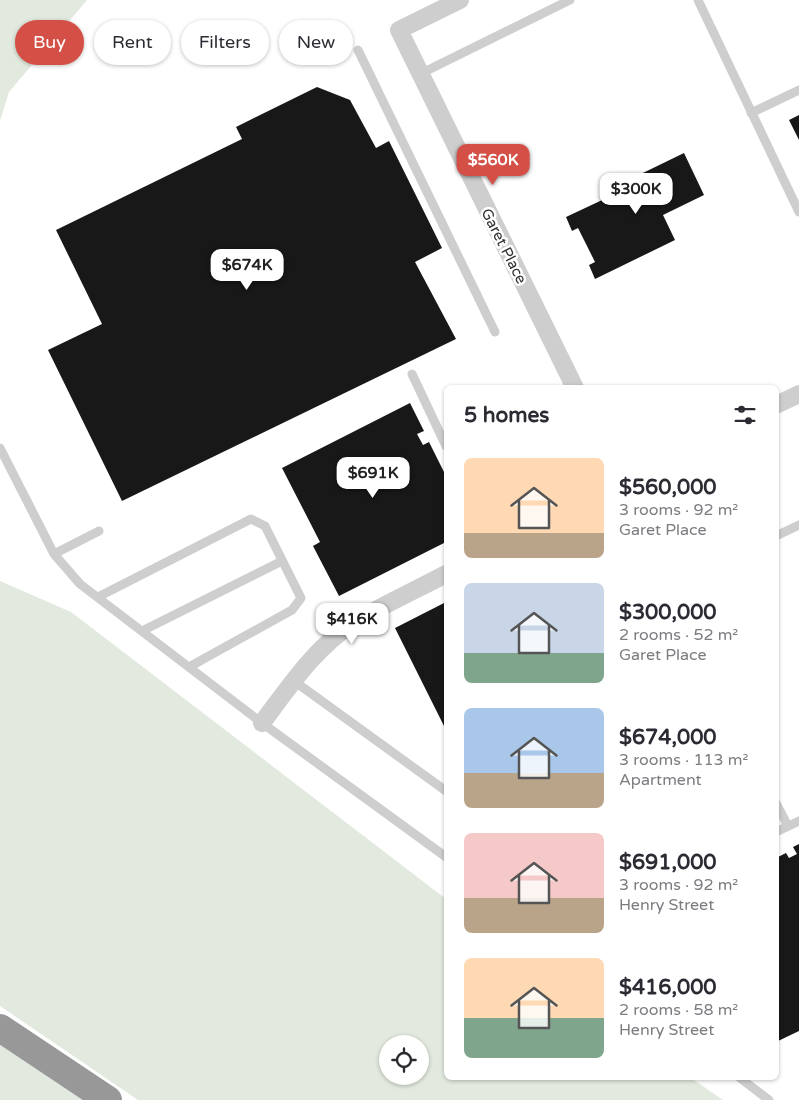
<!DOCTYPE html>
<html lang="en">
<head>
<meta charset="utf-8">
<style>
	:root { --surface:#fff; --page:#f2f2f3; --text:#2b2b33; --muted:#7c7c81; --accent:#d45047 }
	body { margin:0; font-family:"Varela Round",sans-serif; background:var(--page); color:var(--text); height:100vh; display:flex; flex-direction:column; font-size:19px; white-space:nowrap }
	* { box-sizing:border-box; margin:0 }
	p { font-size:16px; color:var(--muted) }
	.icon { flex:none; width:28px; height:28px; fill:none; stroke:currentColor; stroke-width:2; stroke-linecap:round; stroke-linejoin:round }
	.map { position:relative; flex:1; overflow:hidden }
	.details { position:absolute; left:444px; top:385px; width:335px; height:695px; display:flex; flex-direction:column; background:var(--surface); border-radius:8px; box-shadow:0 1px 4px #0004 }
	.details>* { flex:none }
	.banner { position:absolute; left:15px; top:20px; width:354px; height:45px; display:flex; gap:10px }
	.buttons { position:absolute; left:379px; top:1035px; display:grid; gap:10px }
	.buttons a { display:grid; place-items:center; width:50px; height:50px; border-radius:50%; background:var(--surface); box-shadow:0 1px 4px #0004; font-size:25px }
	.price { position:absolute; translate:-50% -42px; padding:0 11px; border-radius:10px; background:#fff; color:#222; font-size:16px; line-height:32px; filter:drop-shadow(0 1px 2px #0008) }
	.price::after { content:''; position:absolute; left:50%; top:30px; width:15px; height:11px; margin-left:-8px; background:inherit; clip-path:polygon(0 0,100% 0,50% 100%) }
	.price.active { background:var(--accent); color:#fff }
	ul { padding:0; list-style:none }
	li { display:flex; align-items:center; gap:15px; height:125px; padding:0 20px }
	li span { display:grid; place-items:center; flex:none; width:140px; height:100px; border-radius:8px; color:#555 }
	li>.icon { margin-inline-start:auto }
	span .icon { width:60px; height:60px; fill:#fffc; stroke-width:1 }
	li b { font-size:21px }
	h2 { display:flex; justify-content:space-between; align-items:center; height:60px; padding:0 20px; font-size:21px }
	.chip { padding:0 18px; border-radius:22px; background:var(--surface); box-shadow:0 1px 4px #0004; font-size:18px; line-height:45px }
	.chip.active { background:var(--accent); color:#fff }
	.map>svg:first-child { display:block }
</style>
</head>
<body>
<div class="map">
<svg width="799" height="1100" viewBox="0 0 799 1100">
	<rect width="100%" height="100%" fill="#fff"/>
	<path fill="#e2e9de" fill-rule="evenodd" d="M0,0H87L9,92L0,121Z
		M0,581L71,612L446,899V1078H691L723,1100H138L0,1006ZM388,1044H420V1076H388Z
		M0,1043L85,1100H0Z"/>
	<path fill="#181818" d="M317,87L350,100L376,148L389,141L442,248L415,262L456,339L122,501L48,350L102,324L56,230L242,139L236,127Z
		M799,115V140L789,120Z
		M684,153L704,195L663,215L675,240L595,279L589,265L595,262L578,228L572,231L566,217L615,194L612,188Z
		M410,403L424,431L417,434L423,445L429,442L446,476V542L339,596L313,546L320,542L282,468Z
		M446,602V730L395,628Z
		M799,844V1031L776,1042V858L786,853L789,858L797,854L793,847Z"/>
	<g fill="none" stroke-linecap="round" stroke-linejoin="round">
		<path stroke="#cecece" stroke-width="9" d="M698,0L799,212
			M358,50L495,332
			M420,74L570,0
			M751,113L799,90
			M412,374L446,446
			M0,448L54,554
			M99,531L54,554L80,584L262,723L446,857
			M776,536L799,525
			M98,597L251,519L265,526L301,598L292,610L189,667
			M142,631L282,561
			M294,681L446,791
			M776,803L788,826
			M776,832L799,821
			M740,1078L769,1100"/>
		<path stroke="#cecece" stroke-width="18" d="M460,0L399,30L575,388
			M776,405L799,394
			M262,723C289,687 316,646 355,622C384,604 416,590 446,574"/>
		<path stroke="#989898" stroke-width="28" d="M0,1028L108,1100"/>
	</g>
	<g text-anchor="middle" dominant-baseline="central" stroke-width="5" stroke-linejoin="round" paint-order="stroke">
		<g font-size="15" fill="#313131" stroke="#fff">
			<text transform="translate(504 246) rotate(63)">Garet Place</text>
		</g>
	</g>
</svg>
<div class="buttons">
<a><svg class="icon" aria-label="locate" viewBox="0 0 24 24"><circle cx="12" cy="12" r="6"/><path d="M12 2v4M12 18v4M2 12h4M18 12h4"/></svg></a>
</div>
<b class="price active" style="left:493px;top:186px">$560K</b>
<b class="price" style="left:636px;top:215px">$300K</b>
<b class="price" style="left:247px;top:291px">$674K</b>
<b class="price" style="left:373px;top:499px">$691K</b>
<b class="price" style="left:352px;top:645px">$416K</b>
<div class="banner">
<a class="chip active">Buy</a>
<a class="chip">Rent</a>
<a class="chip">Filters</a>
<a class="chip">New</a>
</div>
<section class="details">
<h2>5 homes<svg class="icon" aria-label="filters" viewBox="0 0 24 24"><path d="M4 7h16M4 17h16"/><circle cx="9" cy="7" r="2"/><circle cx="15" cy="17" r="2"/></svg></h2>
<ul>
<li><span style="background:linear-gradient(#ffd9b3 75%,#b9a48a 0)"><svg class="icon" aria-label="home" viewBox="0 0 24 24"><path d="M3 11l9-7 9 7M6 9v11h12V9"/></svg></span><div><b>$560,000</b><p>3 rooms · 92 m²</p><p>Garet Place</p></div></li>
<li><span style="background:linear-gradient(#c9d6e8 70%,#7fa58c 0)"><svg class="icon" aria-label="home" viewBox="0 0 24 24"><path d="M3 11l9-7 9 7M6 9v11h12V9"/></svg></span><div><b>$300,000</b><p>2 rooms · 52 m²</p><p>Garet Place</p></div></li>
<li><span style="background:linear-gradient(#a9c7e8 65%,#b9a48a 0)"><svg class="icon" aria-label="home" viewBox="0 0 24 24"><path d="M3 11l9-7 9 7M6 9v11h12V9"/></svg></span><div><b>$674,000</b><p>3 rooms · 113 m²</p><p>Apartment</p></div></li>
<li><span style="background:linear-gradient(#f6c9c9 65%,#b9a48a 0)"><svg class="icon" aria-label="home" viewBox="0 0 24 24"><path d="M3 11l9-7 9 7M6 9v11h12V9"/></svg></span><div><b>$691,000</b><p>3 rooms · 92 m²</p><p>Henry Street</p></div></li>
<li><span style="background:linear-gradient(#ffd9b3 60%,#7fa58c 0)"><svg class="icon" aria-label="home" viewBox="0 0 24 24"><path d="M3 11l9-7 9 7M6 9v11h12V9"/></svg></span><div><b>$416,000</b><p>2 rooms · 58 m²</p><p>Henry Street</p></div></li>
</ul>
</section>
</div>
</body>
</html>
